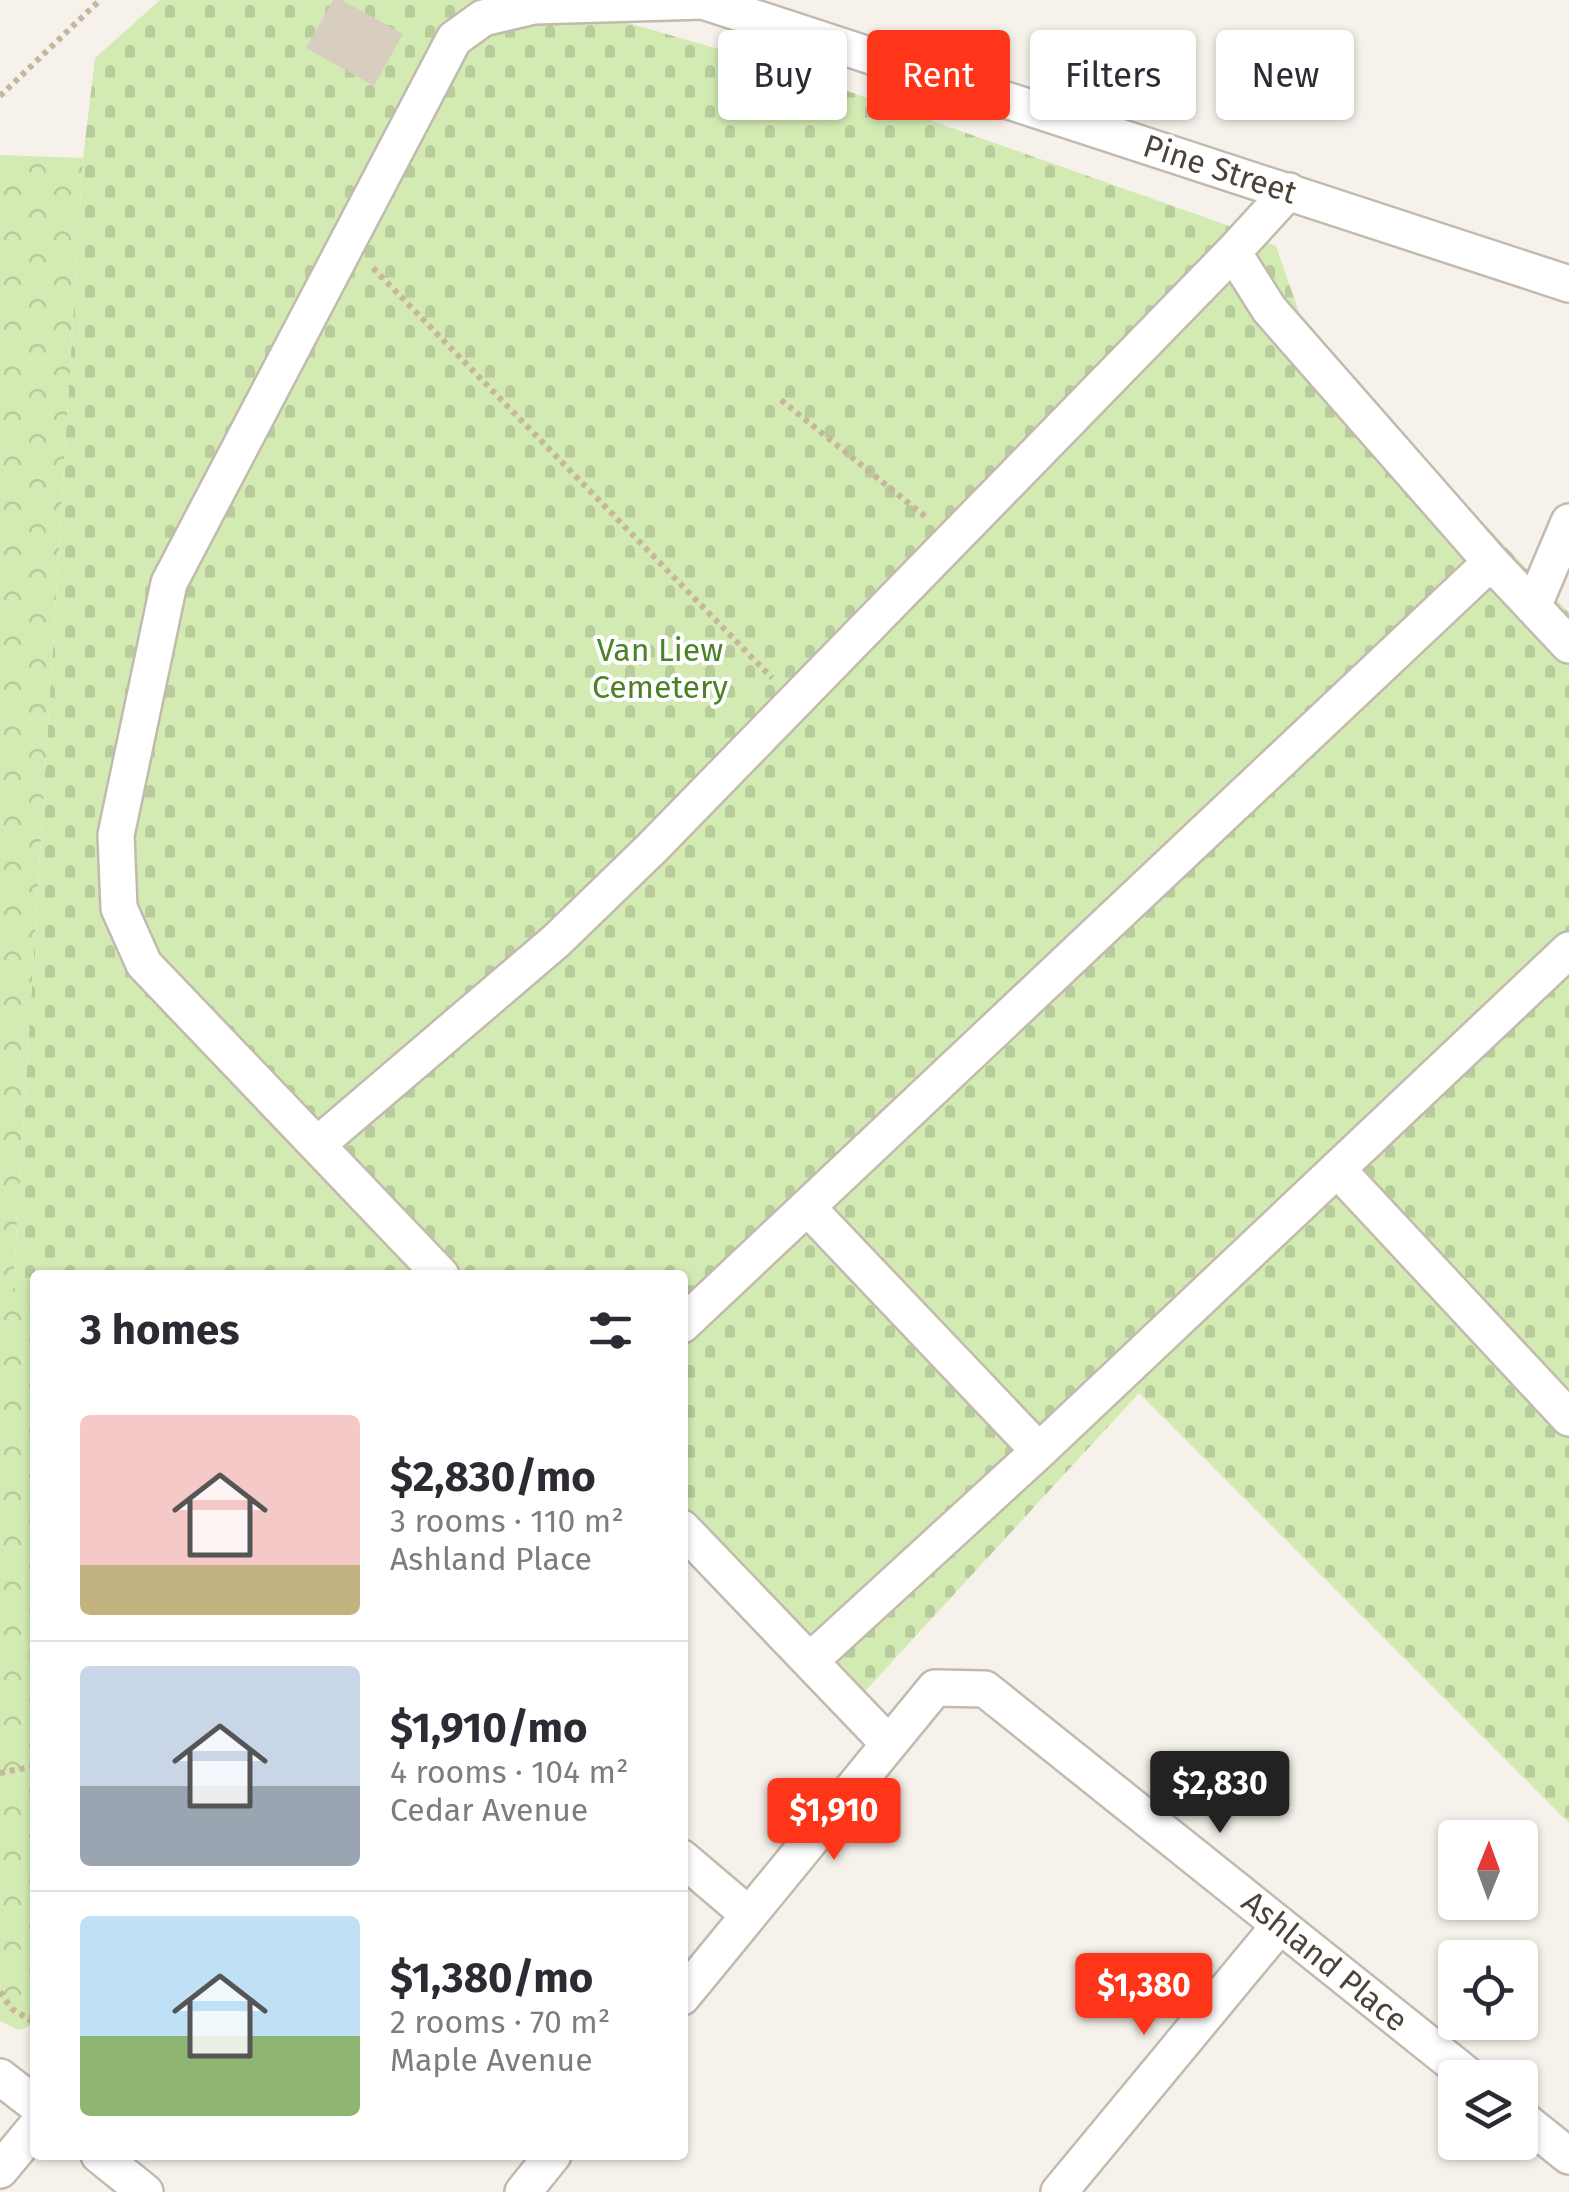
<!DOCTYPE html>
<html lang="en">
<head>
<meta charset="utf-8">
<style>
	:root { --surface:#fff; --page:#f7f7f7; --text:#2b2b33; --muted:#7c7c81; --line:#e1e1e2; --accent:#ff3519 }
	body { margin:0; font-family:"Fira Sans",sans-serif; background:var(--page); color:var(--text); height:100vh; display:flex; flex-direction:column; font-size:38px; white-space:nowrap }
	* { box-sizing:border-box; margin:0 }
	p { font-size:32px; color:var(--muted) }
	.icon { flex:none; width:55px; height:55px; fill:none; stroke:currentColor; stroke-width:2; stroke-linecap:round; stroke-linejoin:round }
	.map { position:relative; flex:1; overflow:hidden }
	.details { position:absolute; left:30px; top:1270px; width:658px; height:890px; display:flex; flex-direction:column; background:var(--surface); border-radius:10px; box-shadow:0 2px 8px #0004 }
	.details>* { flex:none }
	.banner { position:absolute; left:718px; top:30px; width:700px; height:90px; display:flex; gap:20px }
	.needle { width:65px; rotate:1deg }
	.controls { position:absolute; left:1438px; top:1820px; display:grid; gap:20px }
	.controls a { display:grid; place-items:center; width:100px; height:100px; border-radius:10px; background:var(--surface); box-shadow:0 2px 8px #0004; font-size:50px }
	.price { position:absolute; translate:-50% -85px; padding:0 22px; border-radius:10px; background:var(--accent); color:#fff; font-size:32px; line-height:65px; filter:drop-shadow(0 2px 5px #0008) }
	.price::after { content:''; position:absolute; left:50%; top:60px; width:30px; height:22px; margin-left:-15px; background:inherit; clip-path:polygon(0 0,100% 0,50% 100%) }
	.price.current { background:#222; color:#fff }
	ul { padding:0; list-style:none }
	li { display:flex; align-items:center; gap:30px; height:250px; padding:0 50px }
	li+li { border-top:2px solid var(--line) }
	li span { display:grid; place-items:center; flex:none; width:280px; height:200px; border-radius:10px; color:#555 }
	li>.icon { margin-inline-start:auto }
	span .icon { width:120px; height:120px; fill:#fffc; stroke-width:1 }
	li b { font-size:42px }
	h2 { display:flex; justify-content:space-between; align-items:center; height:120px; padding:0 50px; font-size:42px }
	.pill { padding:0 35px; border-radius:10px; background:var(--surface); box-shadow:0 2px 8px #0004; font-size:35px; line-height:90px }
	.pill.current { background:var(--accent); color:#fff }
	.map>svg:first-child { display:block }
</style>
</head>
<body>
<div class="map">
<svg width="1569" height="2192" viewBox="0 0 1569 2192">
	<defs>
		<pattern id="cemetery-stones" width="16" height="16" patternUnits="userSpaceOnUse" patternTransform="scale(2.5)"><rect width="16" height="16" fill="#d3ebb3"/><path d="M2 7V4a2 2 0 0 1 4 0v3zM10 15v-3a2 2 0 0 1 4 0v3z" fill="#b7cb9b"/></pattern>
		<pattern id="park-crowns" width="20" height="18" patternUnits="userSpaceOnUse" patternTransform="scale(2.5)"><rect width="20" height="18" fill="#d3ebb3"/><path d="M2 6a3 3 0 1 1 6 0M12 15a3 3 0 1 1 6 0" fill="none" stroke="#b7cb9b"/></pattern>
	</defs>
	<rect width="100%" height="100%" fill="#f6f2eb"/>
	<path fill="url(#cemetery-stones)" d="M160,0H548L774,65L1235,228L1276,246L1309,341L1569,613V1823L1139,1393L843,1715L683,1554L682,1275H35V1311L13,1292L83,158L95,58Z"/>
	<path fill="url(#park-crowns)" d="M0,155L83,158L13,1291L35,1311V2024L19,2030L0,2021Z"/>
	<path fill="#d8cec0" d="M333,0H342L403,34L374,86L306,48Z"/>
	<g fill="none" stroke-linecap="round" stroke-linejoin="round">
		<g stroke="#c2baad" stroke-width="40">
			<path id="minor" d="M700,0L1569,284
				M1289,191L1233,252L1269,309L1491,562L1569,645
				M1533,607L1569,522
				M317,1145L556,941L652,848L1233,252
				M1337,1169L1569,1418
				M807,1207L1039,1451L810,1661
				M441,1275L144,964L119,908L116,835L169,583L454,39L483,18L534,6L703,1
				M682,1325L1491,562
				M1039,1451L1569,950
				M682,1528L889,1744
				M682,1858L749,1915
				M682,1997L935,1688L985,1689L1471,2078
				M0,2077L35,2104
				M1520,2117L1569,2156
				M99,2155L145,2192
				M0,2170L35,2128
				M523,2192L553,2155
				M1059,2192L1280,1925"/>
		</g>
		<path stroke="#c5b69d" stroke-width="6" stroke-dasharray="5 5" stroke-linecap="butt" d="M0,96L100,0
			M373,268L772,678
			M781,400L927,518
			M0,1773L35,1766
			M0,1992L12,2009L35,2023"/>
		<use href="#minor" stroke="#fff" stroke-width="35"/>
	</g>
	<g text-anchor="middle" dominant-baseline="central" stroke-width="8" stroke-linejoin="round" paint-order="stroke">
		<g font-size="32" fill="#4b4338" stroke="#fff">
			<text transform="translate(1220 169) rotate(18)">Pine Street</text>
			<text transform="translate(1325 1961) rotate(39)">Ashland Place</text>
		</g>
		<g font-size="32" fill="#4c8127" stroke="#fff">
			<text x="660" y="650">Van Liew<tspan x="660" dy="37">Cemetery</tspan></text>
		</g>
	</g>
</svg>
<div class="controls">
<a><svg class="needle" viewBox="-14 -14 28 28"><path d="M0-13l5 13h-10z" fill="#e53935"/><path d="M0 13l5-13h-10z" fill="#7c7c81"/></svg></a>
<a><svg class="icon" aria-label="locate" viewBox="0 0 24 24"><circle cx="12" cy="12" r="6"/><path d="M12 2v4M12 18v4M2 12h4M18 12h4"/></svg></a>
<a><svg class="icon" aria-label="layers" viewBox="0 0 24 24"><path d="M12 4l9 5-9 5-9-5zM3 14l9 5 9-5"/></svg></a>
</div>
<b class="price current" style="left:1220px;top:1836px">$2,830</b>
<b class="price" style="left:834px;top:1863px">$1,910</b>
<b class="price" style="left:1144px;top:2038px">$1,380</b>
<div class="banner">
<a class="pill">Buy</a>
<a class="pill current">Rent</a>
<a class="pill">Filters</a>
<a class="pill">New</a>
</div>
<section class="details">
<h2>3 homes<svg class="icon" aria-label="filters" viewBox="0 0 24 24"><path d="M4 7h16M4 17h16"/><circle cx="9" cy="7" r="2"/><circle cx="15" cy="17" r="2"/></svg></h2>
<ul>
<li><span style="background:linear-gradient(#f6c9c9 75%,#c2b280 0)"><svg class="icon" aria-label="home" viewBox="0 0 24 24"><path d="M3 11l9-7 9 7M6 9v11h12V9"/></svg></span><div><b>$2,830/mo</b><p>3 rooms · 110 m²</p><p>Ashland Place</p></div></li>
<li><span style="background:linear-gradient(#c9d6e8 60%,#9aa5b1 0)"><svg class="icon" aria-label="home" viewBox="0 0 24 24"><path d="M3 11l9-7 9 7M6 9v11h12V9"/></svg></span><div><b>$1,910/mo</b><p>4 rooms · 104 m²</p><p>Cedar Avenue</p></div></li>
<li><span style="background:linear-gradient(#bfe0f5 60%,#8fb573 0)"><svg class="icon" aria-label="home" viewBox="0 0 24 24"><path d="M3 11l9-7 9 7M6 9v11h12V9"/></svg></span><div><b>$1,380/mo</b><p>2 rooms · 70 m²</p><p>Maple Avenue</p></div></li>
</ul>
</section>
</div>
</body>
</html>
